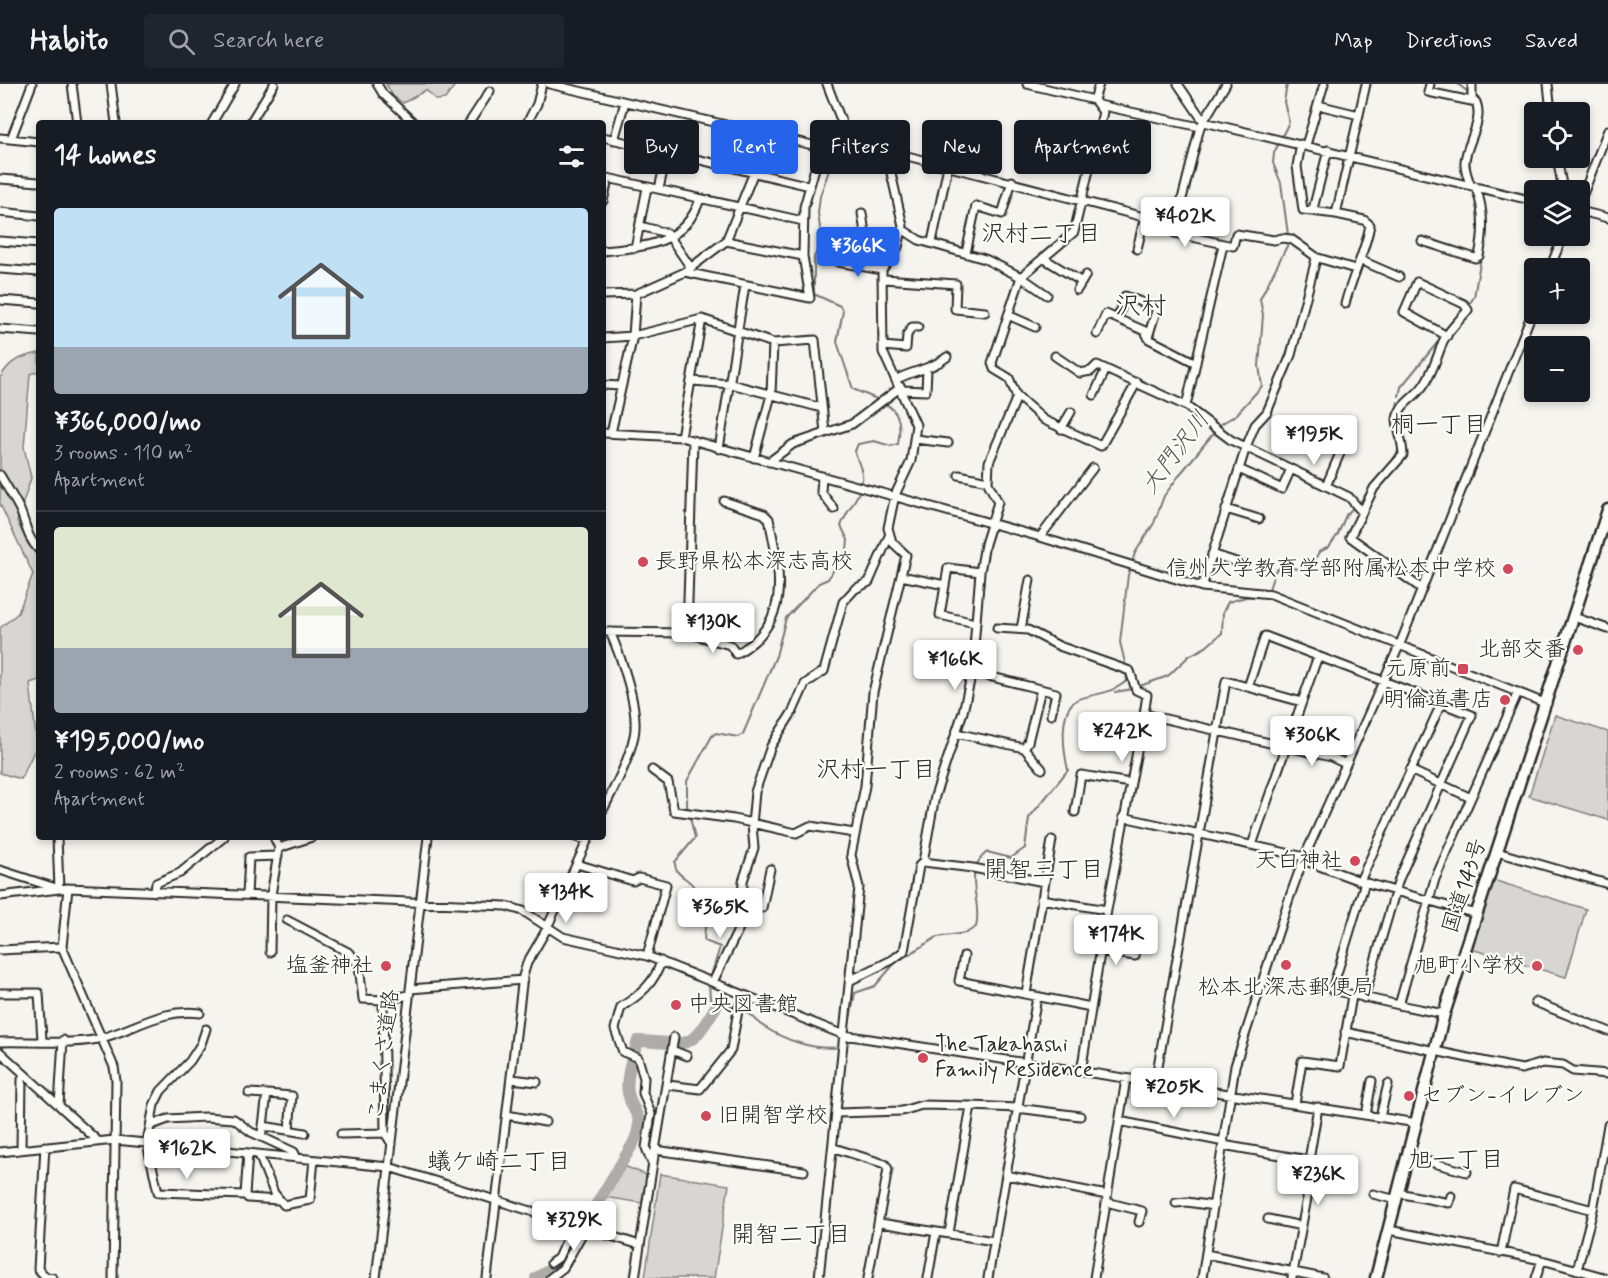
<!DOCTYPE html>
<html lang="en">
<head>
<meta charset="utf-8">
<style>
	:root { --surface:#171b24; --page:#20242c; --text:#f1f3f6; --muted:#9ea1a6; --line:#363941; --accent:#2563eb }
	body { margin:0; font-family:Mynerve,"Klee One",sans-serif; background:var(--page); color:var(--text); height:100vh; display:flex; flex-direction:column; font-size:22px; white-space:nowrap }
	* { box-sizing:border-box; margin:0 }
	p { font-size:20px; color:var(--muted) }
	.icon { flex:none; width:33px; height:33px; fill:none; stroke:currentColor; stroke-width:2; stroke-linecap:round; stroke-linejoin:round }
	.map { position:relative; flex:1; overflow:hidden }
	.details { position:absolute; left:36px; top:36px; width:570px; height:720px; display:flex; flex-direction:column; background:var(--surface); border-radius:6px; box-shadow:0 3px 9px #0003 }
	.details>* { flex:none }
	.guide { position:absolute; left:624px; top:36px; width:570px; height:54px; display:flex; gap:12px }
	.controls { position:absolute; left:1524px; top:18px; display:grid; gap:12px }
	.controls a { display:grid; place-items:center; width:66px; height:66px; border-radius:6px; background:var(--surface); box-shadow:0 3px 9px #0003; font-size:30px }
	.price { position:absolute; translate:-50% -51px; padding:0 14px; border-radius:6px; background:#fff; color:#222; font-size:20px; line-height:39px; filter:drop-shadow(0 2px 3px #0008) }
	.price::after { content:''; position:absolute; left:50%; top:36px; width:18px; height:14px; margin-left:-9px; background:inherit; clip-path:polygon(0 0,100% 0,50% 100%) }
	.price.current { background:var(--accent); color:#fff }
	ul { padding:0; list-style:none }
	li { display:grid; align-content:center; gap:12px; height:318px; padding:0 18px }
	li+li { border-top:2px solid var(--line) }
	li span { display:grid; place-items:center; height:186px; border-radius:6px; color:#555 }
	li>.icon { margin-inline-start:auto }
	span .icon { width:108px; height:108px; fill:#fffc; stroke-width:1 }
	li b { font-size:26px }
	h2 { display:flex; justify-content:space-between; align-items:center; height:72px; padding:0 18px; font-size:26px }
	.tag { padding:0 21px; border-radius:6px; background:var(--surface); box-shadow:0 3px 9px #0003; font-size:21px; line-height:54px }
	.tag.current { background:var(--accent); color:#fff }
	header { display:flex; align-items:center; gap:36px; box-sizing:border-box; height:84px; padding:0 30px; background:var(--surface); border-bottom:2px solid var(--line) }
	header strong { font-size:28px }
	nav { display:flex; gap:33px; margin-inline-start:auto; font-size:21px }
	.search { width:420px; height:54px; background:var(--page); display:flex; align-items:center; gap:15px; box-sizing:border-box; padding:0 21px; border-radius:6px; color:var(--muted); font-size:22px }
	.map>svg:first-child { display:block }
</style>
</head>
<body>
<header>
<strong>Habito</strong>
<div class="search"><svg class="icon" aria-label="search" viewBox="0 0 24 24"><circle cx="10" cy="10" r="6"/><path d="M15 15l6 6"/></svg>Search here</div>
<nav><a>Map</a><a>Directions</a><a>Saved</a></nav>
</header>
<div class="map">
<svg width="1608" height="1194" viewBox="0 0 1608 1194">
	<rect width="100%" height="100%" fill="#f5f4ef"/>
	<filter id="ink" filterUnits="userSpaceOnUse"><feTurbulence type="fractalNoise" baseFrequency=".0167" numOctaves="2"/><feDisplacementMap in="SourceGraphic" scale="12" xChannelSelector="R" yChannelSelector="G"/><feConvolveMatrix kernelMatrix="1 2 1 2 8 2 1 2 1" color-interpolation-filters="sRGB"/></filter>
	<g filter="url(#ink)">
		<path fill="#d7d6d2" stroke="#81807e" stroke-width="1.5" d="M386,0H456L445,15L436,16L426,6L403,19L393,12Z
			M39,269V287L30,290L24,363L31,394L17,437L28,460L39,471V596L30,599L37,661L21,695L0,689V544L18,529L33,490L0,420V294C10,276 20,273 39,269Z
			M1555,631L1608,648V736L1529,712Z
			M1493,796L1586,825L1566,893L1471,865Z
			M624,1082L647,1091L642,1119L604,1113Z
			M660,1090L729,1101L714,1194H645Z"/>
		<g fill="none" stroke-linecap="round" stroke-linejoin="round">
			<path stroke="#797877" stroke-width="2" d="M1458,0L1469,9
				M1474,12C1485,21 1483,35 1478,47
				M839,41L841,64L834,72L820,112L818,129L822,159L814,173V210L840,222L843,227L837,258L853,305L879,316
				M1469,72L1470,91
				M1468,222L1474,213L1481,173
				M1399,312L1401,303L1442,253
				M1394,335L1398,318
				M1389,382L1400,364
				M1359,419L1370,405
				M1268,508L1275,487L1281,483L1309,486L1319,468L1329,463L1338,450L1346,431L1355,422
				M1126,583L1120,558L1128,491L1135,469L1154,439L1164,412L1181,389L1221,340L1236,331L1262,302L1259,282L1263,231L1260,215L1289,158L1281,99L1273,79L1274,69L1289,38L1284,18L1287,0
				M1137,603L1168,592L1189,572L1206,563L1222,549L1223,528L1228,518L1246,513L1263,512
				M1115,608L1133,605
				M845,962L855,909L875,902L895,879L937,853L966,849L976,843C983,818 961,788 987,768L1011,774L1025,764L1029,734L1068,686C1064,669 1057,623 1079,615C1100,608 1108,611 1127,597L1126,589
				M840,963C815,967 784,956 763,942C757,937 752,931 745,927C732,920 722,925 710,915L709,898L720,863L705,857C702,850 707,842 706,834C705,825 699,811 694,803C688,793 674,792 675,778L695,754L687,721V697L712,652L716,649L738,653L743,650L776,572L786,534L819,499L828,495L847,465L848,456L841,442C846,426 865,408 862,390C861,382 856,375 855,367L858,360L874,357L891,362L898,360C901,342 901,328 884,319"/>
			<path stroke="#adaca9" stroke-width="12" d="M536,1194L562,1178L634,1058C646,1028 633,1034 628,1009C625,993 633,972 638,957C691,959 687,970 717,921"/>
			<g stroke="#2b2b2b" stroke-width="11">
				<path id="minor" d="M72,0L77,39
					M111,0L116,39
					M377,0L383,10L414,39
					M549,0L821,63L831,58L849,57L1171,140
					M827,0L849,57
					M1178,0L1204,38L1534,117
					M1430,0L1428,8L1476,18C1484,37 1467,58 1465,77C1464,85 1468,93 1470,100
					M1548,0L1551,28
					M1472,15V0
					M1094,16L1099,0
					M1099,21L1200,43
					M1318,21L1359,31
					M212,39L235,0
					M250,39L274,0
					M469,39L490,7
					M527,39L537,20L542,0
					M603,53L810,102
					M0,54L39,58
					M11,55L32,0
					M614,56L625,18
					M1301,60L1297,82L1303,126L1336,130L1364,136L1370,141C1365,169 1352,192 1345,220
					M1306,61L1324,0
					M1557,74L1563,106
					M603,93L803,137
					M0,95L39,98
					M659,105L667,68
					M603,117L608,95
					M1580,118L1608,46
					M1313,125L1328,66
					M1580,127L1608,134
					M0,128L39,132
					M862,129L865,149L899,157
					M1336,130L1366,0
					M1171,140L1174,149L1233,162L1236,150L1274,156L1282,154L1291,155L1315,172L1316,175L1291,271L1267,328L1255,341L1246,363L1202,503
					M1171,140L1177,135L1200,43L1226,0
					M640,142L667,149L691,184
					M902,145L919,156L985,175L1021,193L1047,211
					M0,157L39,160
					M726,157L803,172
					M1422,157L1475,174L1479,172C1484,149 1484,123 1475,102
					M932,158L948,82
					M635,164L647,104
					M1137,165L1145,132
					M603,167C644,163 685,161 700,115
					M966,169L976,122L1002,130L1012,97
					M1315,173L1355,185
					M1043,174L1082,198
					M1360,176L1399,193
					M838,178L882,186
					M1550,184L1563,152
					M0,185L39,188
					M685,188L810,214L803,172L804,123L821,63
					M884,195L956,200L955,225L985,228
					M1077,206L1086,191
					M603,211L636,210L685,188L726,157L754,88L761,58L760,48
					M0,216L39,219
					M1008,231L1035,243
					M1118,234L1125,212L1157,224L1148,253
					M0,245L39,248
					M1097,250L1106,230L1145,247L1149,255L1196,279
					M603,254L633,252L702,235L773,259L815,256L825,348
					M883,262L906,264L907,251L912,243H918
					M1055,272L1080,289L1091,287L1097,281L1186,322L1231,356L1349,413L1361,427
					M897,295C915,286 932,285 947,273
					M692,297L731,300L822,324
					M603,301L620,302
					M902,306L926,307L927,285
					M1016,311L1044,336L1101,362L1137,298
					M1094,311L1106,285
					M1186,322L1223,161
					M1061,345L1071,328
					M603,349L681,353L1040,453L1202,503L1271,510L1547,620
					M611,349L633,252L636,210
					M681,353L702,235
					M915,355L948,359
					M719,365L745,201
					M754,374L771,311L773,259
					M769,378L793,360L852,340L901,303
					M1239,385L1282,405L1291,385
					M0,391C7,403 14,414 20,426C26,440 27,454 39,466
					M959,391L988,397
					M822,392L821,408L834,425
					M1326,402L1341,367
					M1226,425L1259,435
					M1040,453L1093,384
					M1212,470L1242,480
					M901,492L945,501
					M1422,505L1350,453L1374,404L1403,371C1403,360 1397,342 1397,335C1399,320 1416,313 1423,302C1432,290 1437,274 1442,260C1446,248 1460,236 1468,226L1464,220L1417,198L1404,228L1447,252
					M1574,533L1608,545
					M975,539L940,531L948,484L980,488
					M997,544L1028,546L1059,562L1130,587L1136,606L1147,611L1144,630
					M1021,545L1030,496
					M603,548L687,549L730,561L736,570C793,538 780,489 769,435L764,430L724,417
					M687,549L693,357
					M972,588L1056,609L1051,631
					M1248,603L1265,552L1472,631L1399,795L1364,914
					M956,649L1024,664L1028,658L1041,605
					M1024,664L1042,685
					M652,686L668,698L674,727L734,735L796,749L810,742L854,749
					M1410,686L1471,714
					M603,726C615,702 628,679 634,652C640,625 621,573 610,548
					M1075,728L1081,691L1130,699
					M1123,733L1305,773
					M575,753L588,756
					M1252,761L1318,572
					M279,764L312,753
					M1497,768L1608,800
					M1303,776L1360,797L1476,830
					M923,778L973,784L1044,798
					M577,780L633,797L639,794L666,801L647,872
					M0,786L59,805L57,753
					M1360,797L1442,618
					M1365,798L1332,906L1399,921
					M68,804L62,863L114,983L116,997L113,1194
					M155,808L156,799L180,789L224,753
					M247,811L249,773L278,772
					M0,812L68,804L506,822L523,827L563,853L647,872L844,951L1417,1039
					M1041,815L1107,826
					M762,824L770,785
					M287,836L350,869L359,882L363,915L383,916L409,911
					M0,866L62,863
					M1101,867L1135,872
					M270,868L271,811L279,764L274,753
					M964,872L959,897L1091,923
					M851,896L892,876L904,867L919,782L923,778L935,712L963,628L972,588L980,488L985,460L998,418L988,399L989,378L1017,313L1009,294L994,285L992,279L1021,193L1074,148L1103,28L1094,16L1027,0
					M713,898L741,840L743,797L754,764L752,741L755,708L771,662L793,627L805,600L824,587L843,518L855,505L869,498L889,452
					M410,905L523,896
					M0,909H39L42,956
					M1026,910L1052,756
					M383,916L385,1049L392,1060
					M1535,918L1608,947
					M1444,930L1399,921L1435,795L1518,608
					M206,945L201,960L190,977L161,1007L154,1021L147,1059L158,1108L245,1111L248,1114L278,1116
					M1345,948L1506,982L1522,985L1543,979L1563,981L1573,987L1608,990
					M0,958C27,957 79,961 102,954C137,944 163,924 200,929
					M672,966L687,972
					M0,968L98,1057
					M1081,988L1107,826L1144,630L1331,673L1346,680
					M512,995L537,998
					M1155,999L1226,597L1302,618
					M668,1001L700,1005L731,966L739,921
					M249,1009L267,1010
					M1295,1020L1302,977L1340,982L1352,912
					M59,1021L63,956
					M837,1029L902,1027L922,1021L971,1022L1017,1024L1080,1032
					M507,1031L545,1038
					M1366,1031L1372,997
					M1380,1033L1388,1000
					M1119,1037L1224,1058
					M152,1041L168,1035L205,1033L234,1035L251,1048L294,1068L297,1074
					M263,1042L267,1010L292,1012L289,1046
					M341,1050L385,1049
					M261,1053L263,1042L305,1049
					M1223,1061L1314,1077L1292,1194
					M45,1062L38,1185L45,1192L53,1194
					M834,1064L885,1080L888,1085L868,1194
					M21,1065L22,995L24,990
					M655,1066L674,953
					M0,1068L115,1056L389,1083L640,1161
					M259,1071L274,1109L284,1121L310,1116L314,1076
					M1408,1072L1467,1088
					M1309,1076L1318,1023
					M652,1079L646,1064L651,1030L643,1009L644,994L638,974L623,968L615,945L621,923C640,911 655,899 661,877
					M1006,1091L1107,1111
					M1398,1109L1449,1119L1451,1112
					M1373,1110L1397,1116
					M245,1111L248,1069
					M1106,1118L1142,1127L1139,1138
					M1176,1119L1187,1118L1214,1122
					M1268,1135L1302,1142
					M880,1139L994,1157
					M1389,1146L1542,1176L1607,1194
					M949,1149L971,1022
					M1501,1169L1514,1105L1593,1126
					M1206,1170L1323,1194
					M551,1179L558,1174L574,1139
					M1577,1186L1593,1126L1608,1041
					M376,1194L428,753
					M487,1194L523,892L527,879L545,848L589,753
					M550,1194L563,1184L586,1143
					M635,1194L655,1066L804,1087
					M819,1194L859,803L851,771L865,702L873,608L906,471L892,458L888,444L895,411L911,377L916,341L883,268L882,186L898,163L903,142L891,89V70
					M928,1194L936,1148
					M988,1194L1037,913
					M1094,1194L1126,995
					M1202,1194L1235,982L1289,815L1303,776L1400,560L1534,224
					M1536,1194L1542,1176"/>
			</g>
			<g stroke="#2b2b2b" stroke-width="15">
				<path id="highway" d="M1376,1194L1444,930L1608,426"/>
			</g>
			<use href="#minor" stroke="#fdfcf7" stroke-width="7"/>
			<use href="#highway" stroke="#fdfcf7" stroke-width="10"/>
		</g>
	</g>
	<g fill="#d1495b" stroke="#fdfcf7" stroke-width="2">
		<circle cx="643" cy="478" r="6"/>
		<circle cx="1508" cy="485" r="6"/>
		<circle cx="1578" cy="566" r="6"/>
		<rect x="1457" y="579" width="12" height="12" rx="3"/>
		<circle cx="1505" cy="616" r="6"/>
		<circle cx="1355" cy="777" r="6"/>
		<circle cx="1286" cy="881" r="6"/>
		<circle cx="386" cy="882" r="6"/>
		<circle cx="1537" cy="882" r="6"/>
		<circle cx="676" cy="921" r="6"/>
		<circle cx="923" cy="974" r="6"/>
		<circle cx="1409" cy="1012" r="6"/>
		<circle cx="706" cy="1032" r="6"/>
	</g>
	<g text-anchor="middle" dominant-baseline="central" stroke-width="4.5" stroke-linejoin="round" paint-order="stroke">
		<g font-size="22" fill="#2b2b2b" stroke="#fdfcf7" text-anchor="end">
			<text x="655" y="478" text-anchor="start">長野県松本深志高校</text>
			<text x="1496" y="485">信州大学教育学部附属松本中学校</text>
			<text x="1566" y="566">北部交番</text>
			<text x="1451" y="585">元原前</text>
			<text x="1493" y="616">明倫道書店</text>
			<text x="1343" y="777">天白神社</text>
			<text x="374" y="882">塩釜神社</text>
			<text x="1525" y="882">旭町小学校</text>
			<text x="1286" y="904" text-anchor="middle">松本北深志郵便局</text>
			<text x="688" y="921" text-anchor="start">中央図書館</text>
			<text x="935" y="961" text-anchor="start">The Takahashi<tspan x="935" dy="25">Family Residence</tspan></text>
			<text x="1421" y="1012" text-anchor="start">セブン-イレブン</text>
			<text x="718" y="1032" text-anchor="start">旧開智学校</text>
		</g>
		<g font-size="22" fill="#2b2b2b" stroke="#fdfcf7">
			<text transform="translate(1465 802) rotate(-72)">国道143号</text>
			<text transform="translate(384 971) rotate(-83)">こまくさ道路</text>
		</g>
		<g font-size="24" fill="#2b2b2b" stroke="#fdfcf7">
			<text x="1041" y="150">沢村二丁目</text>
			<text x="1439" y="341">桐一丁目</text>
			<text x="876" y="686">沢村一丁目</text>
			<text x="1044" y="786">開智三丁目</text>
			<text x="1456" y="1076">旭一丁目</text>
			<text x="499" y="1078">蟻ケ崎二丁目</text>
			<text x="791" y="1151">開智二丁目</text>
		</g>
		<g font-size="24" font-style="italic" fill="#585857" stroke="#fdfcf7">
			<text transform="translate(1176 369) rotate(-53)">大門沢川</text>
		</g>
		<g font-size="26" fill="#2b2b2b" stroke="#fdfcf7">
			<text x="1141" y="223">沢村</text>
		</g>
	</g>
</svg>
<div class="controls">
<a><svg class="icon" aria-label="locate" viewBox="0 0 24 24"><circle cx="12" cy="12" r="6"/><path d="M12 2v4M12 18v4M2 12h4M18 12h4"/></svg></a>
<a><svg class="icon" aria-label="layers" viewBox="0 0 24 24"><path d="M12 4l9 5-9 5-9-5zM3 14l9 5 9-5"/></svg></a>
<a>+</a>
<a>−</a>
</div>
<b class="price" style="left:1185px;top:164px">¥402K</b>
<b class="price current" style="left:858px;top:194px">¥366K</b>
<b class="price" style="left:1314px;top:382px">¥195K</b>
<b class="price" style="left:713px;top:570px">¥130K</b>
<b class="price" style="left:955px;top:607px">¥166K</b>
<b class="price" style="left:1122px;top:679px">¥242K</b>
<b class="price" style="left:1312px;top:683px">¥306K</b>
<b class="price" style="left:566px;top:840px">¥134K</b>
<b class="price" style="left:720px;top:855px">¥365K</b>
<b class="price" style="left:1116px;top:882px">¥174K</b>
<b class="price" style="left:1174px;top:1035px">¥205K</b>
<b class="price" style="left:187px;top:1096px">¥162K</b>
<b class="price" style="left:1318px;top:1122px">¥236K</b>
<b class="price" style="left:574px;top:1168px">¥329K</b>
<div class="guide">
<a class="tag">Buy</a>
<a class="tag current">Rent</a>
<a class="tag">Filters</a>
<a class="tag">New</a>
<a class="tag">Apartment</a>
</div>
<section class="details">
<h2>14 homes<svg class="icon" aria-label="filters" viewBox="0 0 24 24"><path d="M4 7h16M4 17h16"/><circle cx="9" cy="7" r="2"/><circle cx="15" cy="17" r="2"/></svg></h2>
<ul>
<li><span style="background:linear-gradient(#bfe0f5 75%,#9aa5b1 0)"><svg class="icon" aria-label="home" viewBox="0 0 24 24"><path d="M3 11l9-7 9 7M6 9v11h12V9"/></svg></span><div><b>¥366,000/mo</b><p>3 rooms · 110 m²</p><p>Apartment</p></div></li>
<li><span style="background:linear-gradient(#dfe7d0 65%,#9aa5b1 0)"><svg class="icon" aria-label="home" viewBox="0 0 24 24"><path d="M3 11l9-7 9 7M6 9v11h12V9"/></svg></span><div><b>¥195,000/mo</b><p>2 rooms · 62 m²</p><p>Apartment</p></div></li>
</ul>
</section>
</div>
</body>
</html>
